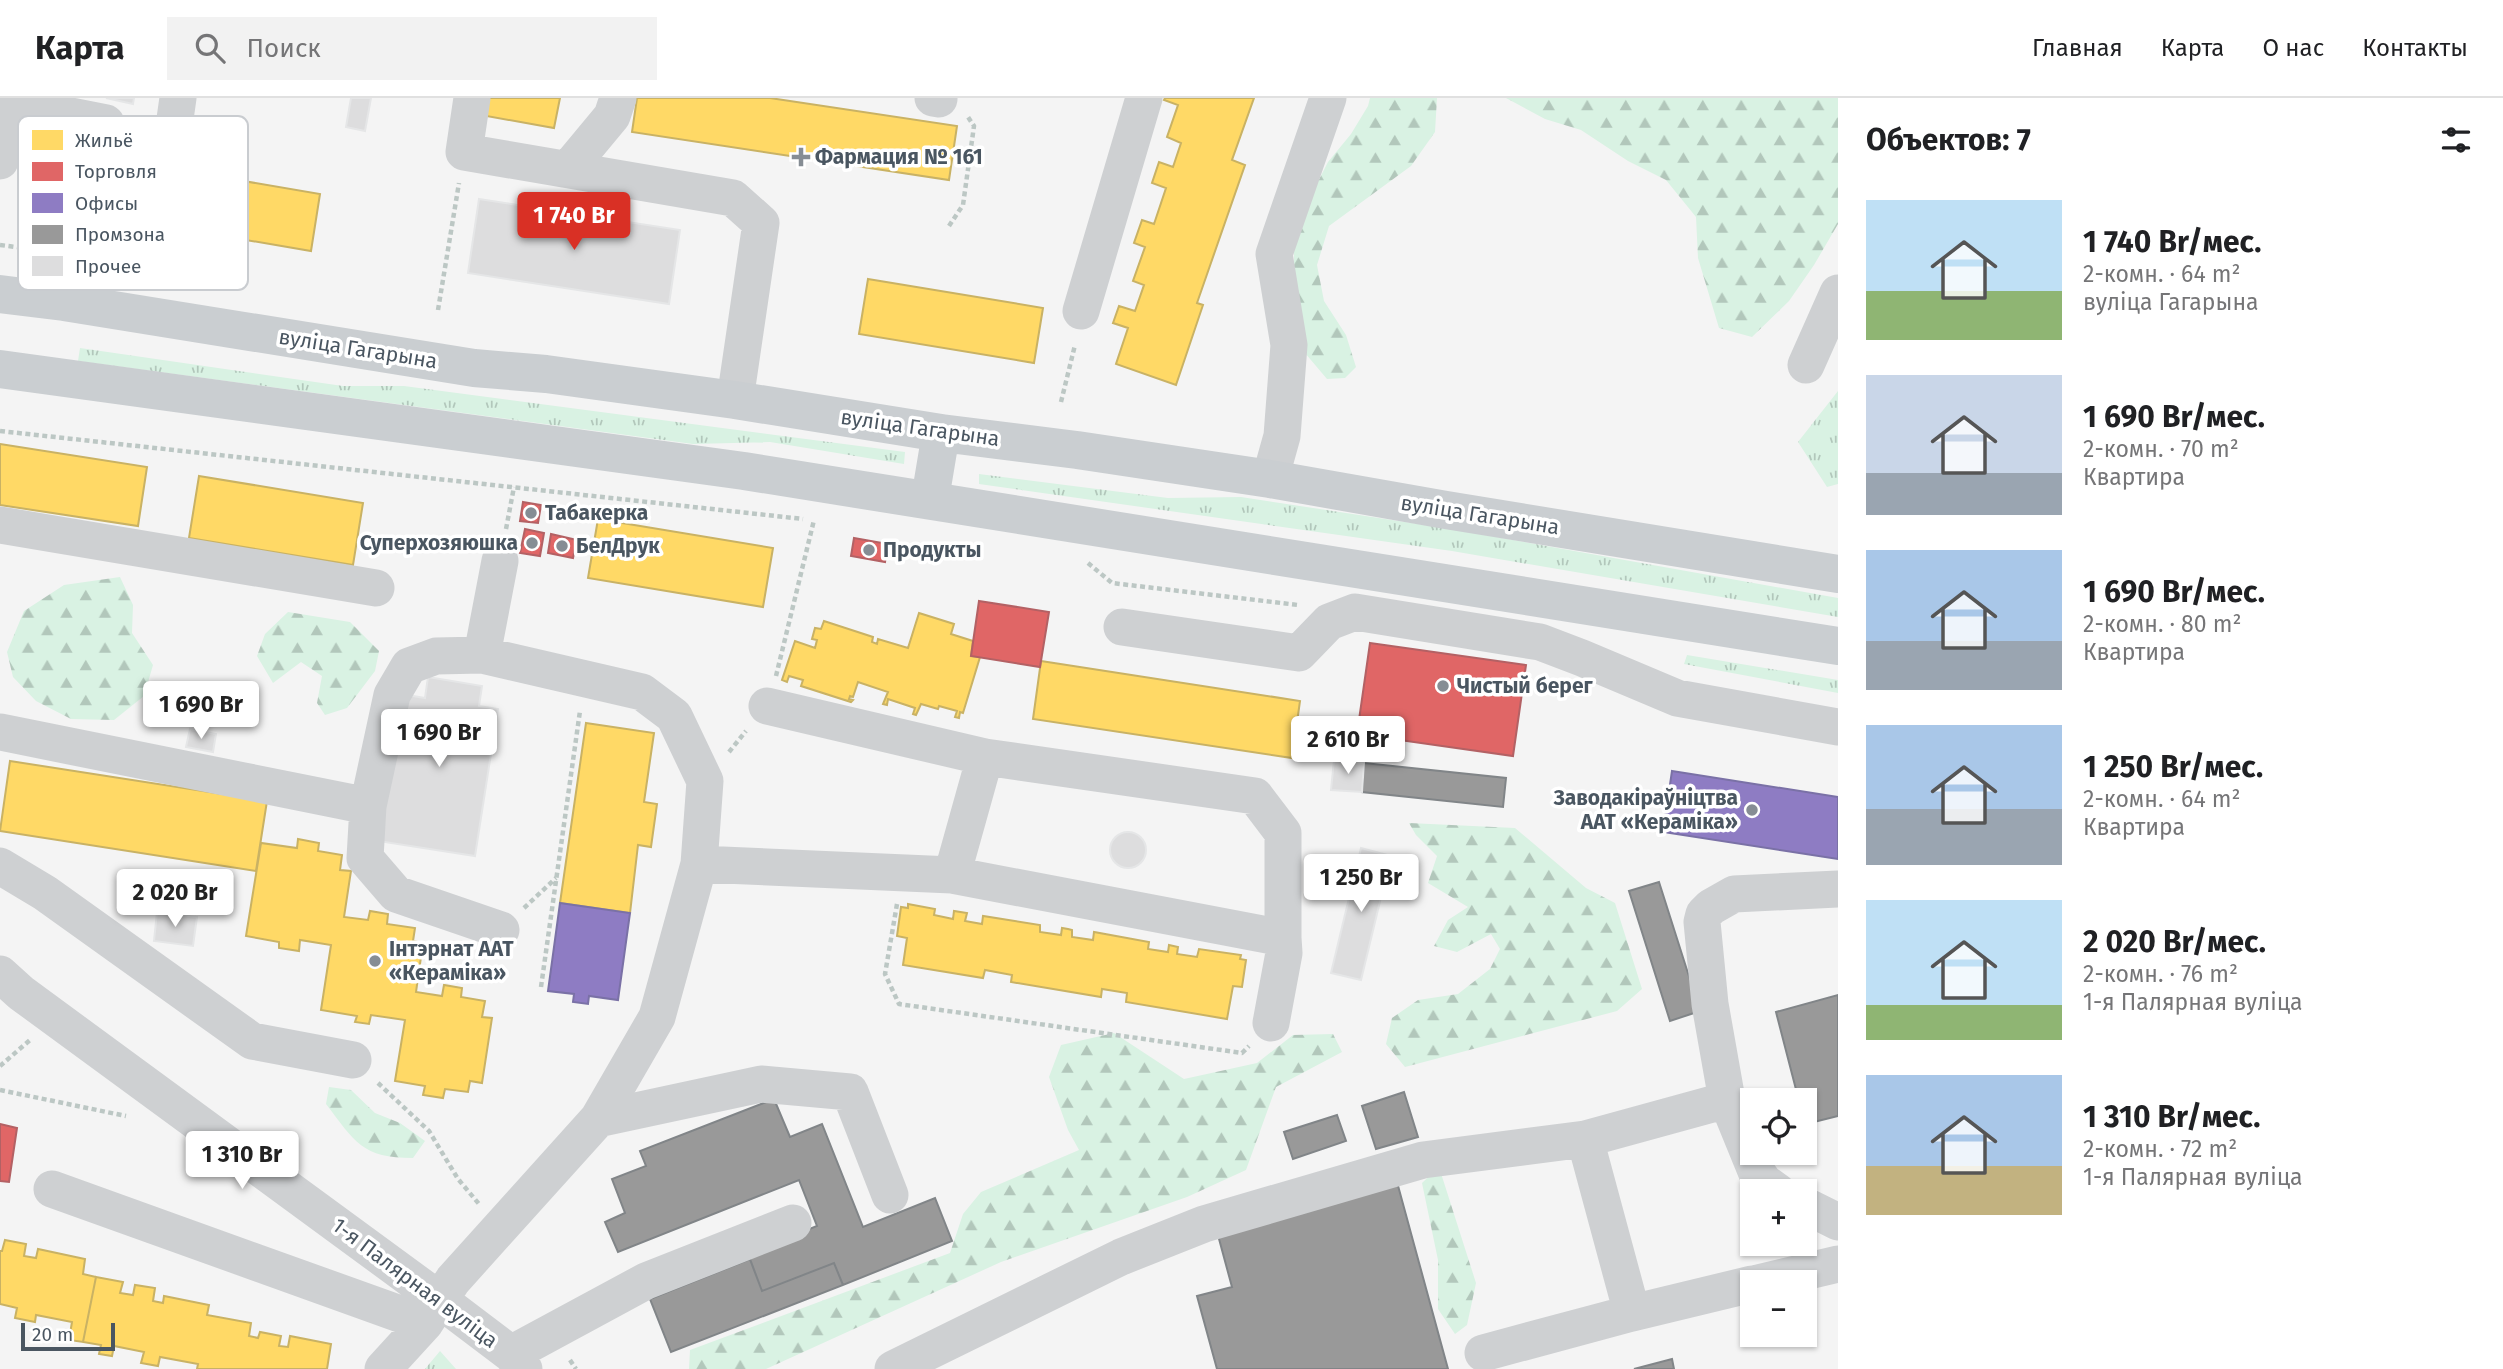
<!DOCTYPE html>
<html lang="ru">
<head>
<meta charset="utf-8">
<style>
	:root { --surface:#fff; --page:#f2f2f2; --text:#202124; --muted:#757577; --line:#e0e0e0; --accent:#d93025 }
	body { margin:0; font-family:"Fira Sans",sans-serif; background:var(--page); color:var(--text); height:100vh; display:flex; flex-direction:column; font-size:26px; white-space:nowrap }
	* { box-sizing:border-box; margin:0 }
	p { font-size:23px; color:var(--muted) }
	.icon { flex:none; width:38px; height:38px; fill:none; stroke:currentColor; stroke-width:2; stroke-linecap:round; stroke-linejoin:round }
	.map { position:relative; flex:1; overflow:hidden }
	.sheet { display:flex; flex-direction:column; background:var(--surface); width:665px }
	.sheet>* { flex:none }
	.controls { position:absolute; left:1740px; top:990px; display:grid; gap:14px }
	.controls a { display:grid; place-items:center; width:77px; height:77px; border-radius:0px; background:var(--surface); box-shadow:0 2px 5px #0004; font-size:35px }
	.scale { position:absolute; left:21px; bottom:18px; width:94px; box-sizing:border-box; padding-left:7px; border:4px solid #4a5661; border-top:0; font-size:19px; line-height:24px; white-space:nowrap; color:#4a5661; -webkit-text-stroke:5px #fff; paint-order:stroke }
	.price { position:absolute; translate:-50% -60px; padding:0 16px; border-radius:7px; background:#fff; color:#222; font-size:23px; line-height:46px; filter:drop-shadow(0 2px 4px #0008) }
	.price::after { content:''; position:absolute; left:50%; top:42px; width:21px; height:16px; margin-left:-10px; background:inherit; clip-path:polygon(0 0,100% 0,50% 100%) }
	.price.selected { background:var(--accent); color:#fff }
	ul { padding:0; list-style:none }
	li { display:flex; align-items:center; gap:21px; height:175px; padding:0 28px }
	li span { display:grid; place-items:center; flex:none; width:196px; height:140px; border-radius:0px; color:#555 }
	li>.icon { margin-inline-start:auto }
	span .icon { width:84px; height:84px; fill:#fffc; stroke-width:1 }
	li b { font-size:30px }
	h2 { display:flex; justify-content:space-between; align-items:center; height:84px; padding:0 28px; font-size:30px }
	header { display:flex; align-items:center; gap:42px; box-sizing:border-box; height:98px; padding:0 35px; background:var(--surface); border-bottom:2px solid var(--line) }
	header strong { font-size:33px }
	nav { display:flex; gap:38px; margin-inline-start:auto; font-size:24px }
	.search { width:490px; height:63px; background:var(--page); display:flex; align-items:center; gap:18px; box-sizing:border-box; padding:0 24px; border-radius:0px; color:var(--muted); font-size:26px }
	main { display:flex; flex:1; min-height:0 }
	.map>svg:first-child { display:block }
</style>
</head>
<body>
<header>
<strong>Карта</strong>
<div class="search"><svg class="icon" aria-label="search" viewBox="0 0 24 24"><circle cx="10" cy="10" r="6"/><path d="M15 15l6 6"/></svg>Поиск</div>
<nav><a>Главная</a><a>Карта</a><a>О нас</a><a>Контакты</a></nav>
</header>
<main>
<div class="map">
<svg width="1838" height="1271" viewBox="0 0 1838 1271">
	<defs>
		<pattern id="grass-tufts" width="24" height="20" patternUnits="userSpaceOnUse" patternTransform="scale(1.75)"><rect width="24" height="20" fill="#d9f2e3"/><path d="M3 7l-1-3M5 7V3M7 7l1-3M15 17l-1-3M17 17v-4M19 17l1-3" fill="none" stroke="#b2c7bb"/></pattern>
		<pattern id="forest-firs" width="22" height="20" patternUnits="userSpaceOnUse" patternTransform="scale(1.75)"><rect width="22" height="20" fill="#d9f2e3"/><path d="M5 1l3.5 6h-7zM16 11l3.5 6h-7z" fill="#b2c7bb"/></pattern>
	</defs>
	<rect width="100%" height="100%" fill="#f4f4f4"/>
	<path fill="url(#grass-tufts)" d="M80,250L343,288H404L905,354L904,366L770,344L693,346L78,263Z
		M1838,293V386L1827,389L1798,344Z
		M979,376L1168,400L1241,399L1451,431L1838,500V519L1452,453L979,386Z
		M1687,557L1838,582V595L1684,566Z
		M440,1253L456,1271H425Z"/>
	<path fill="url(#forest-firs)" d="M1370,0H1437L1435,34L1411,68L1329,128L1317,167L1324,203L1346,237L1356,269L1345,280L1327,281L1305,255L1294,206V142L1309,101L1328,64L1351,36L1368,8Z
		M1506,0H1838V126L1814,167L1789,203L1752,239L1719,230L1698,160L1696,119L1666,82L1628,63L1581,32L1545,21Z
		M120,479L133,507L132,535L153,567L144,598L114,622L71,621L36,603L13,579L7,554L24,513L64,487Z
		M288,514L350,524L379,553L375,573L347,610L325,617L317,605L322,578L301,564L273,585L257,558L265,536Z
		M1409,725L1515,730L1586,790L1615,805L1642,891L1617,913L1405,969L1386,946L1392,920L1418,902L1458,896L1490,871L1500,851L1491,836L1457,854L1434,848L1448,822L1468,809L1428,785L1437,758L1416,737Z
		M1114,935L1184,981L1257,965L1293,937L1333,936L1342,954L1276,989L1246,1072L1187,1099L1001,1164L766,1271H689L690,1252L950,1155L963,1116L981,1094L1079,1052L1068,1032L1049,979L1061,947Z
		M329,989L351,992L375,1015L400,1025L425,1043L413,1060C362,1060 355,1044 326,1006Z
		M1439,1069L1476,1185L1467,1227L1455,1236L1438,1211V1162L1422,1085Z"/>
	<path fill="#ffd966" stroke="#c9b264" stroke-width="2" d="M484,0H560L554,30L481,17Z
		M637,0H770L957,28L949,82L632,34Z
		M1165,0H1254L1232,62L1245,67L1197,205L1203,207L1176,287L1116,266L1128,230L1113,225L1119,208L1135,213L1144,187L1133,183L1145,149L1134,145L1142,122L1154,126L1166,90L1152,85L1159,64L1173,69L1181,45L1167,39L1178,7L1164,2Z
		M161,69L320,96L311,153L152,126Z
		M868,181L1043,210L1034,265L859,236Z
		M0,346L147,369L138,428L0,407Z
		M199,378L363,405L353,467L189,440Z
		M598,421L773,450L763,509L588,480Z
		M919,515L954,526L951,536L973,543L971,558L980,559L963,615L960,614L959,620L955,619L957,613L939,608L938,611L921,606L916,617L913,616L915,610L888,601L887,607L883,606L888,594L858,584L853,599L850,598L849,601L853,602L851,604L801,588L803,582L789,578L787,584L782,582L795,543L815,550L817,542L812,541L815,530L821,531L824,523L873,539L872,544L877,546L878,541L908,550Z
		M1041,563L1300,603L1292,660L1033,621Z
		M586,625L654,635L644,704L657,706L651,749L638,747L630,815L560,805Z
		M10,663L267,703L256,773L0,733Z
		M298,741L319,745L318,753L342,757L340,772L351,773L344,819L368,822L370,813L388,816L387,826L415,830L413,843L423,845L416,894L442,898L444,887L462,890L461,899L485,903L482,919L492,920L482,985L470,983L468,994L445,991L443,1000L423,997L425,988L395,983L405,922L371,917L369,926L355,924L357,918L321,912L331,847L300,842L299,853L279,850V844L246,838L261,745L297,750Z
		M908,806L935,811L934,817L953,821L954,813L967,815L965,823L982,826L983,818L1040,827V834L1061,837L1062,830L1068,831L1072,832V839L1093,842L1094,834L1149,844L1148,851L1168,854L1169,847L1178,849L1177,856L1197,859L1199,851L1241,857L1240,861L1246,862L1242,889L1233,888L1227,921L1126,904L1127,895L1102,891L1101,899L1011,884L1012,877L985,872L983,880L903,867L907,840L897,838L901,809L908,810Z
		M5,1142L26,1146L24,1158L36,1160L38,1151L85,1161L83,1176L96,1179L83,1244L69,1242L72,1224L36,1217L35,1224L15,1220L17,1210L0,1206V1153H2Z
		M96,1179L123,1184L120,1195L133,1197L135,1187L155,1190L153,1203L163,1205L164,1198L209,1207L207,1217L251,1225L249,1238L258,1240L260,1234L281,1238L279,1248L288,1249L290,1238L331,1246L327,1271H197L198,1266L160,1259L158,1268L141,1265L144,1254L114,1248L112,1258L99,1256L101,1247L83,1244Z"/>
	<path fill="#e06666" stroke="#b36164" stroke-width="2" d="M523,404L541,407L538,425L520,423Z
		M525,431L544,435L540,458L520,455Z
		M551,436L577,442L573,460L548,455Z
		M854,440L888,446L885,464L851,458Z
		M979,503L1049,514L1040,569L971,558Z
		M1370,545L1526,567L1513,658L1357,636Z
		M0,1026L17,1030L9,1084L0,1083Z"/>
	<path fill="#8e7cc3" stroke="#7a71a6" stroke-width="2" d="M1672,673L1838,699V761L1663,734Z
		M560,805L630,815L618,902L589,898L588,906L573,904L574,896L548,893Z"/>
	<path fill="#999" stroke="#818588" stroke-width="2" d="M1364,665L1506,680L1503,709L1362,694Z
		M1659,784L1700,913L1670,923L1629,793Z
		M1838,897V1018L1806,1026L1804,1003H1799L1776,914Z
		M1404,994L1418,1039L1376,1051L1362,1008Z
		M774,1001L790,1039L822,1026L863,1129L935,1100L952,1143L843,1187L834,1165L762,1193L748,1156L817,1128L799,1082L618,1154L605,1124L625,1115L612,1081L646,1068L640,1053Z
		M1337,1017L1346,1043L1293,1061L1284,1034Z
		M1397,1084L1448,1271H1217L1197,1198L1232,1189L1215,1126Z
		M750,1161L762,1193L834,1165L843,1187L671,1254L650,1201Z
		M1672,1261L1674,1271H1634Z"/>
	<path fill="#ddddde" stroke="#e5e6e7" stroke-width="2" d="M106,0H134L133,6Z
		M351,0H371L365,33L346,29Z
		M479,101L680,132L669,206L468,175Z
		M428,579L482,588L479,608L498,611L475,758L378,743L401,596L425,600Z
		M190,631L216,636L213,654L186,649Z
		M1334,662L1364,665L1362,694L1331,692Z
		M1110 752a18 18 0 1 1 36 0a18 18 0 1 1-36 0Z
		M1361,750L1391,758L1361,882L1331,875Z
		M157,814L197,819L193,848L154,843Z"/>
	<g fill="none" stroke-linecap="round" stroke-linejoin="round">
		<path stroke="#bcc7c4" stroke-width="4.5" stroke-dasharray="5 3.5" stroke-linecap="butt" d="M949,128L963,107L974,28L968,19
			M0,147L71,156
			M438,212L459,85
			M1061,304L1075,247
			M0,333L803,421
			M506,431L514,389
			M1088,465L1112,485L1298,507
			M776,578L814,422
			M729,654L746,633
			M897,806L885,876L899,906L1242,955L1249,948
			M524,810L556,780
			M541,889L580,613
			M0,968L30,942
			M378,985L429,1033L458,1081L479,1106
			M0,992L126,1018
			M570,1262L576,1271"/>
		<path stroke="#ced0d2" stroke-width="37" d="M472,0L464,54L733,100L761,125L735,302
			M933,0L939,1
			M11,6L106,25
			M173,35L178,0
			M0,63L12,0
			M568,71L612,18L618,0
			M1081,213L1144,0
			M1806,267L1838,195
			M1270,381L1282,338L1289,247L1274,156L1328,0
			M0,427L376,490
			M1122,529L1299,555L1329,524L1355,514L1540,544L1582,560L1677,600L1838,629
			M482,557L500,463
			M767,608L985,659L1255,698L1283,735V840L952,777
			M0,634L368,708
			M699,766L952,777L985,659
			M0,768L45,795L252,943L353,962
			M0,876L21,895L441,1203L511,1256L524,1271
			M1271,925L1284,855L1283,840
			M1727,1002L1756,1073L1764,1084L1778,1094
			M598,1021L761,986L850,994L890,1097
			M52,1091L425,1225
			M1804,1107L1838,1124
			M1758,1185L1838,1166
			M1752,1186L1632,1215L1585,1041L1727,1002L1710,906L1702,824L1704,816L1711,809L1734,796L1838,791
			M1483,1255L1632,1215
			M511,1256L646,1183L793,1125
			M383,1271L425,1225L453,1182L598,1021L657,919L699,766L705,683L674,618L642,594L482,557L436,558L409,568L392,597L368,708L365,760L396,796L501,832
			M893,1271L1121,1159L1204,1126L1423,1062L1585,1041"/>
		<path stroke="#caced1" stroke-width="38" d="M0,196L64,204L474,270L546,276L735,302L941,335L1077,352L1270,381L1446,412L1838,476
			M0,271L744,373L1838,548
			M930,401L941,335"/>
	</g>
	<g fill="#868d94" stroke="#fff" stroke-width="2.5">
		<path d="M797.5 48.5h7v7h7v7h-7v7h-7v-7h-7v-7h7z"/>
		<circle cx="531" cy="415" r="7"/>
		<circle cx="532" cy="445" r="7"/>
		<circle cx="562" cy="448" r="7"/>
		<circle cx="869" cy="452" r="7"/>
		<circle cx="1443" cy="588" r="7"/>
		<circle cx="1752" cy="712" r="7"/>
		<circle cx="375" cy="863" r="7"/>
	</g>
	<g text-anchor="middle" dominant-baseline="central" stroke-width="7" stroke-linejoin="round" paint-order="stroke">
		<g font-size="21" font-weight="bold" fill="#4a5661" stroke="#fff" text-anchor="start">
			<text x="815" y="59">Фармация № 161</text>
			<text x="545" y="415">Табакерка</text>
			<text x="518" y="445" text-anchor="end">Суперхозяюшка</text>
			<text x="576" y="448">БелДрук</text>
			<text x="883" y="452">Продукты</text>
			<text x="1457" y="588">Чистый берег</text>
			<text x="1738" y="700" text-anchor="end">Заводакіраўніцтва<tspan x="1738" dy="24">ААТ «Кераміка»</tspan></text>
			<text x="389" y="851">Інтэрнат ААТ<tspan x="389" dy="24">«Кераміка»</tspan></text>
		</g>
		<g font-size="21" fill="#4a5661" stroke="#fff">
			<text transform="translate(358 251) rotate(9)">вуліца Гагарына</text>
			<text transform="translate(920 330) rotate(8)">вуліца Гагарына</text>
			<text transform="translate(1480 417) rotate(9)">вуліца Гагарына</text>
			<text transform="translate(415 1185) rotate(37)">1-я Палярная вуліца</text>
		</g>
	</g>
	<rect x="18" y="18" width="230" height="174" rx="10" fill="#fff" stroke="#c9ccd0" stroke-width="2"/>
	<rect x="32" y="32" width="31" height="20" fill="#ffd966"/>
	<rect x="32" y="64" width="31" height="19" fill="#e06666"/>
	<rect x="32" y="95" width="31" height="20" fill="#8e7cc3"/>
	<rect x="32" y="127" width="31" height="19" fill="#999"/>
	<rect x="32" y="158" width="31" height="20" fill="#ddddde"/>
	<g font-size="19" fill="#4a5661">
		<text x="75" y="49">Жильё</text>
		<text x="75" y="80">Торговля</text>
		<text x="75" y="112">Офисы</text>
		<text x="75" y="143">Промзона</text>
		<text x="75" y="175">Прочее</text>
	</g>
</svg>
<div class="controls">
<a><svg class="icon" aria-label="locate" viewBox="0 0 24 24"><circle cx="12" cy="12" r="6"/><path d="M12 2v4M12 18v4M2 12h4M18 12h4"/></svg></a>
<a>+</a>
<a>−</a>
</div>
<div class="scale">20 m</div>
<b class="price selected" style="left:574px;top:154px">1 740 Br</b>
<b class="price" style="left:201px;top:643px">1 690 Br</b>
<b class="price" style="left:439px;top:671px">1 690 Br</b>
<b class="price" style="left:1348px;top:678px">2 610 Br</b>
<b class="price" style="left:1361px;top:816px">1 250 Br</b>
<b class="price" style="left:175px;top:831px">2 020 Br</b>
<b class="price" style="left:242px;top:1093px">1 310 Br</b>
</div>
<section class="sheet">
<h2>Объектов: 7<svg class="icon" aria-label="filters" viewBox="0 0 24 24"><path d="M4 7h16M4 17h16"/><circle cx="9" cy="7" r="2"/><circle cx="15" cy="17" r="2"/></svg></h2>
<ul>
<li><span style="background:linear-gradient(#bfe0f5 65%,#8fb573 0)"><svg class="icon" aria-label="home" viewBox="0 0 24 24"><path d="M3 11l9-7 9 7M6 9v11h12V9"/></svg></span><div><b>1 740 Br/мес.</b><p>2-комн. · 64 m²</p><p>вуліца Гагарына</p></div></li>
<li><span style="background:linear-gradient(#c9d6e8 70%,#9aa5b1 0)"><svg class="icon" aria-label="home" viewBox="0 0 24 24"><path d="M3 11l9-7 9 7M6 9v11h12V9"/></svg></span><div><b>1 690 Br/мес.</b><p>2-комн. · 70 m²</p><p>Квартира</p></div></li>
<li><span style="background:linear-gradient(#a9c7e8 65%,#9aa5b1 0)"><svg class="icon" aria-label="home" viewBox="0 0 24 24"><path d="M3 11l9-7 9 7M6 9v11h12V9"/></svg></span><div><b>1 690 Br/мес.</b><p>2-комн. · 80 m²</p><p>Квартира</p></div></li>
<li><span style="background:linear-gradient(#a9c7e8 60%,#9aa5b1 0)"><svg class="icon" aria-label="home" viewBox="0 0 24 24"><path d="M3 11l9-7 9 7M6 9v11h12V9"/></svg></span><div><b>1 250 Br/мес.</b><p>2-комн. · 64 m²</p><p>Квартира</p></div></li>
<li><span style="background:linear-gradient(#bfe0f5 75%,#8fb573 0)"><svg class="icon" aria-label="home" viewBox="0 0 24 24"><path d="M3 11l9-7 9 7M6 9v11h12V9"/></svg></span><div><b>2 020 Br/мес.</b><p>2-комн. · 76 m²</p><p>1-я Палярная вуліца</p></div></li>
<li><span style="background:linear-gradient(#a9c7e8 65%,#c2b280 0)"><svg class="icon" aria-label="home" viewBox="0 0 24 24"><path d="M3 11l9-7 9 7M6 9v11h12V9"/></svg></span><div><b>1 310 Br/мес.</b><p>2-комн. · 72 m²</p><p>1-я Палярная вуліца</p></div></li>
</ul>
</section>
</main>
</body>
</html>
